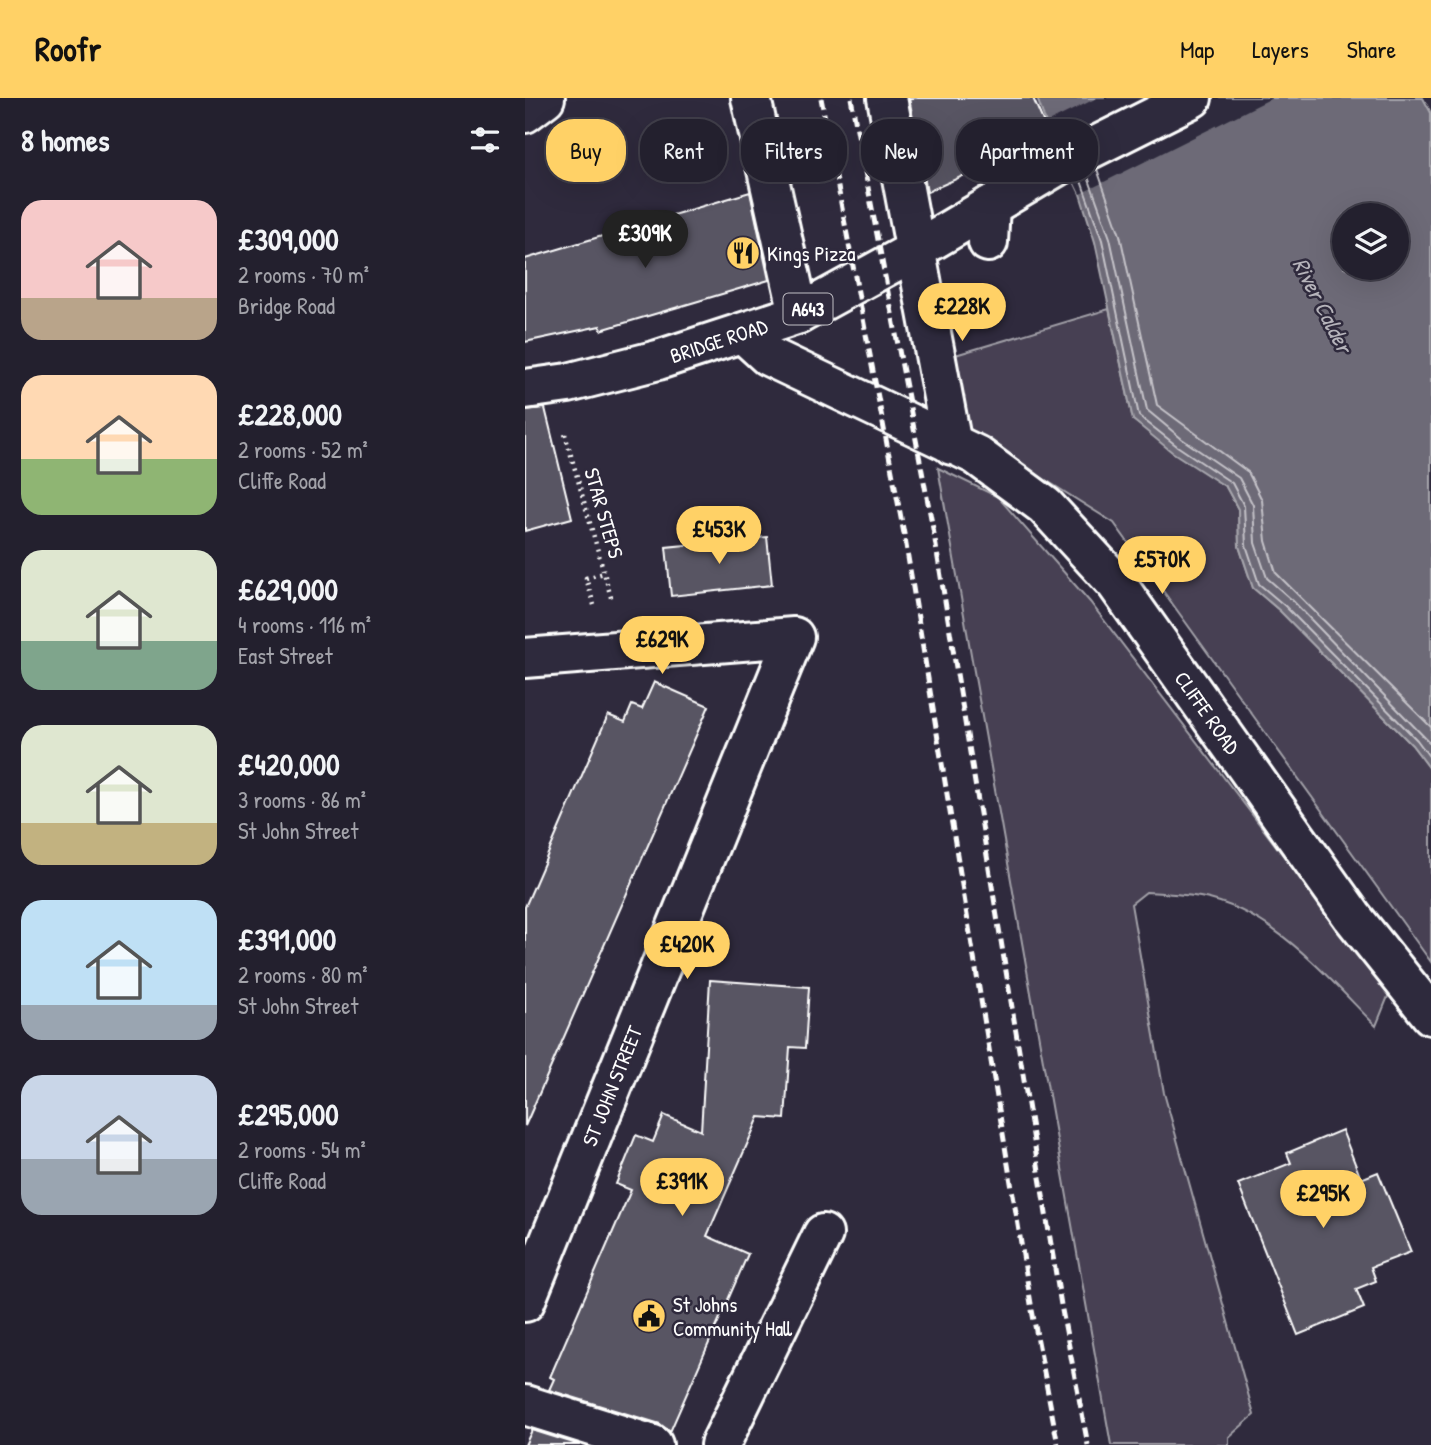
<!DOCTYPE html>
<html lang="en">
<head>
<meta charset="utf-8">
<style>
	:root { --surface:#23202e; --page:#2f2d3a; --text:#f1f3f6; --muted:#a3a3aa; --line:#403e4a; --accent:#ffd166 }
	body { margin:0; font-family:"Patrick Hand",sans-serif; background:var(--page); color:var(--text); height:100vh; display:flex; flex-direction:column; font-size:26px; white-space:nowrap }
	* { box-sizing:border-box; margin:0 }
	p { font-size:23px; color:var(--muted) }
	.icon { flex:none; width:38px; height:38px; fill:none; stroke:currentColor; stroke-width:2; stroke-linecap:round; stroke-linejoin:round }
	.map { position:relative; flex:1; overflow:hidden }
	.drawer { display:flex; flex-direction:column; background:var(--surface); width:525px }
	.drawer>* { flex:none }
	.top-card { position:absolute; left:21px; top:21px; width:665px; height:63px; display:flex; gap:14px }
	.controls { position:absolute; left:807px; top:105px; display:grid; gap:14px }
	.controls a { display:grid; place-items:center; width:77px; height:77px; border-radius:50%; background:var(--surface); box-shadow:0 7px 28px #0002,0 0 0 2px var(--line); font-size:35px }
	.price { position:absolute; translate:-50% -60px; padding:0 16px; border-radius:24px; background:var(--accent); color:#111; font-size:23px; line-height:46px; filter:drop-shadow(0 2px 4px #0008) }
	.price::after { content:''; position:absolute; left:50%; top:42px; width:21px; height:16px; margin-left:-10px; background:inherit; clip-path:polygon(0 0,100% 0,50% 100%) }
	.price.active { background:#222; color:#fff }
	ul { padding:0; list-style:none }
	li { display:flex; align-items:center; gap:21px; height:175px; padding:0 21px }
	li span { display:grid; place-items:center; flex:none; width:196px; height:140px; border-radius:21px; color:#555 }
	li>.icon { margin-inline-start:auto }
	span .icon { width:84px; height:84px; fill:#fffc; stroke-width:1 }
	li b { font-size:30px }
	h2 { display:flex; justify-content:space-between; align-items:center; height:84px; padding:0 21px; font-size:30px }
	.chip { padding:0 24px; border-radius:28px; background:var(--surface); box-shadow:0 7px 28px #0002,0 0 0 2px var(--line); font-size:24px; line-height:63px }
	.chip.active { background:var(--accent); color:#111 }
	header { display:flex; align-items:center; gap:42px; box-sizing:border-box; height:98px; padding:0 35px; background:var(--accent); color:#111 }
	header strong { font-size:33px }
	nav { display:flex; gap:38px; margin-inline-start:auto; font-size:24px }
	main { display:flex; flex:1; min-height:0 }
	.map>svg:first-child { display:block }
</style>
</head>
<body>
<header>
<strong>Roofr</strong>
<nav><a>Map</a><a>Layers</a><a>Share</a></nav>
</header>
<main>
<section class="drawer">
<h2>8 homes<svg class="icon" aria-label="filters" viewBox="0 0 24 24"><path d="M4 7h16M4 17h16"/><circle cx="9" cy="7" r="2"/><circle cx="15" cy="17" r="2"/></svg></h2>
<ul>
<li><span style="background:linear-gradient(#f6c9c9 70%,#b9a48a 0)"><svg class="icon" aria-label="home" viewBox="0 0 24 24"><path d="M3 11l9-7 9 7M6 9v11h12V9"/></svg></span><div><b>£309,000</b><p>2 rooms · 70 m²</p><p>Bridge Road</p></div></li>
<li><span style="background:linear-gradient(#ffd9b3 60%,#8fb573 0)"><svg class="icon" aria-label="home" viewBox="0 0 24 24"><path d="M3 11l9-7 9 7M6 9v11h12V9"/></svg></span><div><b>£228,000</b><p>2 rooms · 52 m²</p><p>Cliffe Road</p></div></li>
<li><span style="background:linear-gradient(#dfe7d0 65%,#7fa58c 0)"><svg class="icon" aria-label="home" viewBox="0 0 24 24"><path d="M3 11l9-7 9 7M6 9v11h12V9"/></svg></span><div><b>£629,000</b><p>4 rooms · 116 m²</p><p>East Street</p></div></li>
<li><span style="background:linear-gradient(#dfe7d0 70%,#c2b280 0)"><svg class="icon" aria-label="home" viewBox="0 0 24 24"><path d="M3 11l9-7 9 7M6 9v11h12V9"/></svg></span><div><b>£420,000</b><p>3 rooms · 86 m²</p><p>St John Street</p></div></li>
<li><span style="background:linear-gradient(#bfe0f5 75%,#9aa5b1 0)"><svg class="icon" aria-label="home" viewBox="0 0 24 24"><path d="M3 11l9-7 9 7M6 9v11h12V9"/></svg></span><div><b>£391,000</b><p>2 rooms · 80 m²</p><p>St John Street</p></div></li>
<li><span style="background:linear-gradient(#c9d6e8 60%,#9aa5b1 0)"><svg class="icon" aria-label="home" viewBox="0 0 24 24"><path d="M3 11l9-7 9 7M6 9v11h12V9"/></svg></span><div><b>£295,000</b><p>2 rooms · 54 m²</p><p>Cliffe Road</p></div></li>
</ul>
</section>
<div class="map">
<svg width="906" height="1347" viewBox="0 0 906 1347">
	<rect width="100%" height="100%" fill="#2f2a3d"/>
	<filter id="ink" filterUnits="userSpaceOnUse"><feTurbulence type="fractalNoise" baseFrequency=".0143" numOctaves="2"/><feDisplacementMap in="SourceGraphic" scale="14" xChannelSelector="R" yChannelSelector="G"/><feConvolveMatrix kernelMatrix="1 2 1 2 8 2 1 2 1" color-interpolation-filters="sRGB"/></filter>
	<g filter="url(#ink)">
		<path fill="#464152" stroke="#a2a0a8" stroke-width="2" d="M584,211L608,322L701,389L713,411L714,448L728,490L755,513L887,647L906,672V864L589,425L433,327L427,258Z
			M413,370L473,399L565,504L864,896L851,928C801,878 748,812 675,799C657,796 639,795 621,794L606,806L639,995L729,1317L704,1339V1347H586Z"/>
		<path fill="#6d6a77" stroke="#a7a6ad" stroke-width="2" fill-rule="evenodd" d="M512,0H898L906,15V672L887,647L755,513L728,490L714,448L713,411L701,389L647,354L608,322L570,144L555,96L521,25ZM819,117H872V170H819Z"/>
		<path fill="#2f2a3d" d="M572,0H747L555,96L521,25Z"/>
		<g fill="none" stroke-linecap="round" stroke-linejoin="round">
			<path stroke="#c5c3c9" stroke-width="2" d="M572,71L595,137L632,307L723,374L737,402L741,443L751,475L906,629
				M562,76L585,140L622,312L657,341L714,380L728,407L730,445L742,480L767,502L906,646
				M555,80L577,142L614,318L652,348L707,385L719,408L721,447L734,486L760,508L892,642L906,661"/>
		</g>
		<path fill="#595564" stroke="#fff" stroke-width="2" d="M384,0H508L525,39L402,94Z
			M225,94L244,182L76,232L75,228L0,244V161Z
			M20,310L47,420L0,433V312Z
			M242,439L247,487L146,498L141,449Z
			M129,584L184,608L0,1028V809L83,617L100,624L107,607L117,611Z
			M185,882L284,889L280,950L265,949L260,1021L234,1019L182,1138L223,1156L145,1334L135,1326L24,1292L29,1281L25,1279L106,1092L91,1086L111,1037L128,1044L139,1017L176,1033Z
			M817,1032L836,1081L853,1074L886,1154L846,1169L851,1183L831,1191L839,1210L773,1237L713,1086L766,1065L762,1055Z
			M7,1332L55,1347H0Z"/>
		<g fill="none" stroke-linecap="round" stroke-linejoin="round">
			<g stroke="#fff" stroke-width="44">
				<g id="minor">
					<path d="M226,0L274,216"/>
					<path d="M362,0L427,347"/>
					<path d="M0,15L20,0"/>
					<path d="M463,144L465,108"/>
					<path id="s1" d="M219,236L243,258L451,357L520,408L591,485L827,818L906,917"/>
					<path d="M0,560L269,539L0,1204"/>
					<path d="M0,1307L128,1347"/>
					<path d="M195,1347L298,1136"/>
				</g>
			</g>
			<g stroke="#fff" stroke-width="44">
				<g id="major">
					<path id="s2" d="M0,291L43,285L133,262L274,216L389,153L539,64L667,0"/>
				</g>
			</g>
			<path stroke="#fff" stroke-width="4.5" stroke-dasharray="2 5" stroke-linecap="butt" d="M40,336L87,503
				M69,507L61,480L79,475"/>
			<use href="#minor" stroke="#2f2a3d" stroke-width="38"/>
			<use href="#major" stroke="#2f2a3d" stroke-width="38"/>
			<path stroke="#fff" stroke-width="5" stroke-dasharray="10 5" stroke-linecap="butt" d="M296,0L380,441L507,1212L533,1347
				M326,0L409,436L536,1207L563,1347"/>
		</g>
	</g>
	<defs>
		<g id="restaurant-disc" transform="scale(1.75)"><circle r="9.5" fill="#ffd166" stroke="#2f2a3d"/><path d="M-5-6h1v4h1v-4h1v4h1v-4h1v5L-1.5 .5V6h-2V.5L-5-1ZM5-6V6H3V1.5H1.5Q1.5-4 5-6Z" fill="#111"/></g>
		<g id="civic-disc" transform="scale(1.75)"><circle r="9.5" fill="#ffd166" stroke="#2f2a3d"/><path d="M-.6-6.5H3V-4.5H.6V-3L4-1V1h2V6H-6V1h2V-1L-.6-3ZM-1.2 2.5V6h2.4V2.5Z" fill="#111"/></g>
	</defs>
	<g fill-rule="evenodd">
		<use href="#restaurant-disc" x="218" y="155"/>
		<use href="#civic-disc" x="124" y="1218"/>
	</g>
	<g text-anchor="middle" dominant-baseline="central" stroke-width="5" stroke-linejoin="round" paint-order="stroke">
		<rect fill="#2f2a3d" stroke="#c1bfc5" stroke-width="2" x="258.5" y="195.5" width="49" height="31" rx="5"/>
		<g font-size="19" font-weight="bold" fill="#fff">
			<text x="283" y="211">A643</text>
		</g>
		<g font-size="21" fill="#fff" stroke="#2f2a3d" text-anchor="start">
			<text x="242" y="155">Kings Pizza</text>
			<text x="148" y="1206">St Johns<tspan x="148" dy="24">Community Hall</tspan></text>
		</g>
		<g font-size="21" fill="#fff" stroke="#2f2a3d">
			<text stroke="none"><textPath href="#s2" startOffset="200">BRIDGE ROAD</textPath></text>
			<text transform="translate(79 415) rotate(74)">STAR STEPS</text>
			<text stroke="none"><textPath href="#s1" startOffset="612">CLIFFE ROAD</textPath></text>
			<text transform="translate(87 988) rotate(-68)">ST JOHN STREET</text>
		</g>
		<g font-size="23" font-style="italic" fill="#b6b4bb" stroke="#2f2a3d">
			<text transform="translate(798 207) rotate(63)">River Calder</text>
		</g>
	</g>
</svg>
<div class="controls">
<a><svg class="icon" aria-label="layers" viewBox="0 0 24 24"><path d="M12 4l9 5-9 5-9-5zM3 14l9 5 9-5"/></svg></a>
</div>
<b class="price active" style="left:120px;top:172px">£309K</b>
<b class="price" style="left:437px;top:245px">£228K</b>
<b class="price" style="left:194px;top:468px">£453K</b>
<b class="price" style="left:637px;top:498px">£570K</b>
<b class="price" style="left:137px;top:578px">£629K</b>
<b class="price" style="left:162px;top:883px">£420K</b>
<b class="price" style="left:157px;top:1120px">£391K</b>
<b class="price" style="left:798px;top:1132px">£295K</b>
<div class="top-card">
<a class="chip active">Buy</a>
<a class="chip">Rent</a>
<a class="chip">Filters</a>
<a class="chip">New</a>
<a class="chip">Apartment</a>
</div>
</div>
</main>
</body>
</html>
